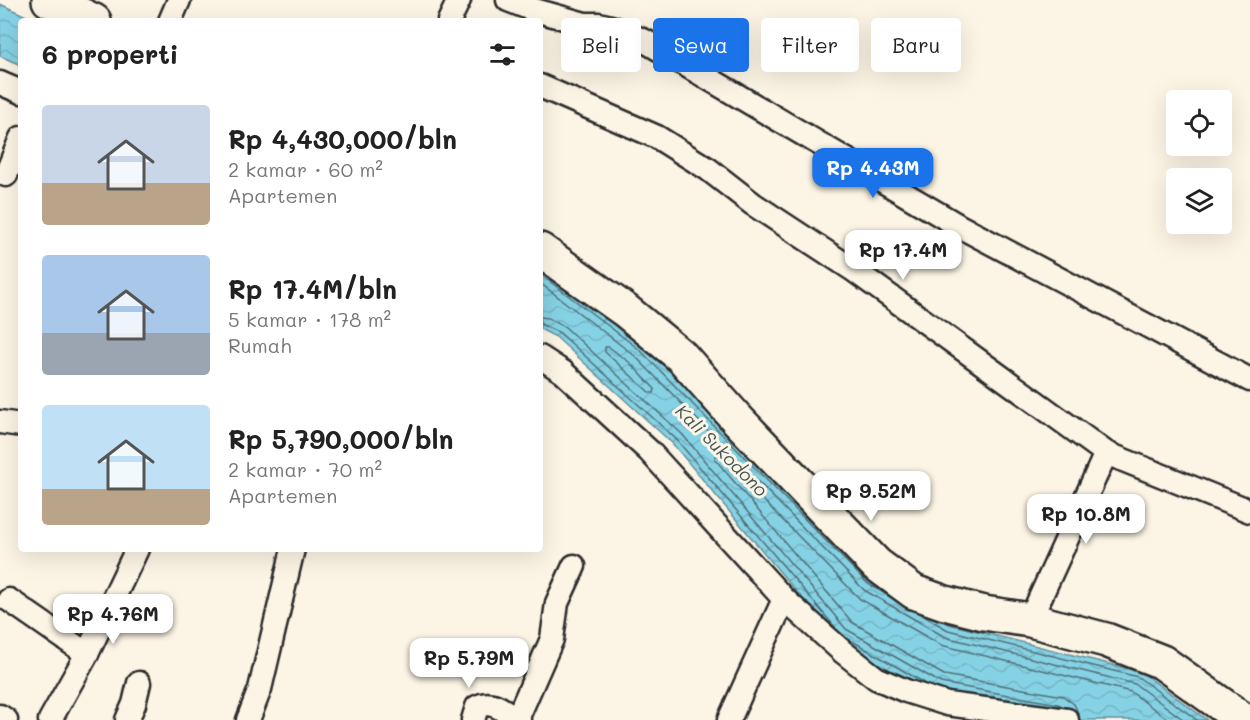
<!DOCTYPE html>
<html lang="id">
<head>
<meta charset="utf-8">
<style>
	:root { --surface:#fff; --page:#f6f6f6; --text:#222; --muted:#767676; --accent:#1a73e8 }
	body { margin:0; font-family:Mali,sans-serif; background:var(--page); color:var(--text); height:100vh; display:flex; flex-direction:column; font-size:22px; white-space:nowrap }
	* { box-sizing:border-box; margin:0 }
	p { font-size:20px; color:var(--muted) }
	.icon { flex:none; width:33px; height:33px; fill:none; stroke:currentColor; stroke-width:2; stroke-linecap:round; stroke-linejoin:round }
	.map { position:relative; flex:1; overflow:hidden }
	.details { position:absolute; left:18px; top:18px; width:525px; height:534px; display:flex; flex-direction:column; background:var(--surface); border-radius:6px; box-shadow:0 6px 24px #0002 }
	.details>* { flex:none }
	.banner { position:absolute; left:561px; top:18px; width:570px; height:54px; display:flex; gap:12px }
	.controls { position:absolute; left:1166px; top:90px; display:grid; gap:12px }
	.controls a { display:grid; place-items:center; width:66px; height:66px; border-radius:6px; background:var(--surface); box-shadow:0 6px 24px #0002; font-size:30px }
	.price { position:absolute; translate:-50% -51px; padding:0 14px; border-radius:12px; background:#fff; color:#222; font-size:20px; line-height:39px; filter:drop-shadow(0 2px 3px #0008) }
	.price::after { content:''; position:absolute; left:50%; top:36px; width:18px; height:14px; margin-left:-9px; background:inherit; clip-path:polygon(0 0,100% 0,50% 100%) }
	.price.active { background:var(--accent); color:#fff }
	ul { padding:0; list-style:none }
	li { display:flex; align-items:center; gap:18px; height:150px; padding:0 24px }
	li span { display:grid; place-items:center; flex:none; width:168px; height:120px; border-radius:6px; color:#555 }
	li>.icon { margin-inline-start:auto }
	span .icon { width:72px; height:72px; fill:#fffc; stroke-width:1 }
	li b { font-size:26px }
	h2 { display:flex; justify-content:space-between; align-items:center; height:72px; padding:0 24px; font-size:26px }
	.chip { padding:0 21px; border-radius:6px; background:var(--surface); box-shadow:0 6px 24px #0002; font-size:21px; line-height:54px }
	.chip.active { background:var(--accent); color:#fff }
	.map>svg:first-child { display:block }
</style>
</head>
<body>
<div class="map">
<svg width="1250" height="720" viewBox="0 0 1250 720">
	<defs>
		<pattern id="water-waves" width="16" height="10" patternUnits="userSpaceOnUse" patternTransform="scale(1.5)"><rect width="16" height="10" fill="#86d2e5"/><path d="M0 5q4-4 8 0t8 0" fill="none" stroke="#74b4c5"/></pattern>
	</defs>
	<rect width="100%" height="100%" fill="#fcf5e5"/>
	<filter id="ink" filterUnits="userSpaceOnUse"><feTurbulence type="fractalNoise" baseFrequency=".0167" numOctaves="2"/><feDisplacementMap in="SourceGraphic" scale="12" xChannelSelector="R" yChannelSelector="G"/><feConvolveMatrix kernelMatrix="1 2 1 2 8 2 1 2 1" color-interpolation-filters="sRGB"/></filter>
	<g filter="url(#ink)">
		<path fill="url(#water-waves)" stroke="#628f9b" stroke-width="1.5" d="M0,4L37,21H21V65L0,56Z
			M540,266L644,345L871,579L949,624L1141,672L1207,720H1072L936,696L837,640L672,443L556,337L540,329Z"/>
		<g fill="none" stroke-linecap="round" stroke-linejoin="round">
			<path stroke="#4f6e75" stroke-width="1.5" d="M540,274L640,350L867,583L892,598
				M540,283L635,356L864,590L945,637L1135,684L1184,720
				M540,317L548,318L565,327L682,434L846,629L941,683L1058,704L1064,707
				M540,324L560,333L676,439L835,627
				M605,347H609L629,362L655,389L654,393H650L605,352Z
				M915,611L948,630L1138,677L1197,720
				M847,638L928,685
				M1079,715L1074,704L1063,696L944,675L852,622L715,459V456L719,455L860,599L941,645L1131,692L1169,720"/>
			<g stroke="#2b2b2b" stroke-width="27">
				<path id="minor" d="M508,0L531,9L585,24H599L611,27L645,41L959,226L1250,380
					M170,21L179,0
					M449,21L459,0
					M0,83L21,92
					M540,86L657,137L708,169L753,204L855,271L1106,453L1250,511
					M6,175L21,138
					M540,357L563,372L649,451L784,599L843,652L876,678L906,691L947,704L1067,720
					M0,422L21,425
					M9,600L87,654
					M1030,620L1106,453
					M0,716L6,720
					M517,719L552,639L557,603L574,566
					M50,720L87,654L137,549
					M127,720L134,704L139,683
					M248,720L260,689L293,549
					M473,720L477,707C494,698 505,713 519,720
					M729,720L784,599"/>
			</g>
			<g stroke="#2b2b2b" stroke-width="38">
				<path id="secondary" d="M49,0L94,21
					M540,250L626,311L682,357L737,419L876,564L914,592L945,603L984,613L1030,620L1106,640L1162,662L1243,720"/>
			</g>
			<use href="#minor" stroke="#fcf5e5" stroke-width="22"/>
			<use href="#secondary" stroke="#fcf5e5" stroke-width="33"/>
		</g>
	</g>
	<g text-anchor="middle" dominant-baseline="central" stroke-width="6" stroke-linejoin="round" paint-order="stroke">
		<g font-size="18" font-style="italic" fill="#42555a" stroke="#fcf5e5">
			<text transform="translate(722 450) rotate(45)">Kali Sukodono</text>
		</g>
	</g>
</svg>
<div class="controls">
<a><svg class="icon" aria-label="locate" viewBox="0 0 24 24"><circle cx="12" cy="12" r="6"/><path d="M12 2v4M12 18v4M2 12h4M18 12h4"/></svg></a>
<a><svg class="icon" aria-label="layers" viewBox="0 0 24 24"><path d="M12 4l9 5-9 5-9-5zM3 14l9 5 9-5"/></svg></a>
</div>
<b class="price active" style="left:873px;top:199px">Rp 4.43M</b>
<b class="price" style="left:903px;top:281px">Rp 17.4M</b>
<b class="price" style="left:871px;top:522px">Rp 9.52M</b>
<b class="price" style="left:1086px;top:545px">Rp 10.8M</b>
<b class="price" style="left:113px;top:645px">Rp 4.76M</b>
<b class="price" style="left:469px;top:689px">Rp 5.79M</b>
<div class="banner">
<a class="chip">Beli</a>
<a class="chip active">Sewa</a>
<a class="chip">Filter</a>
<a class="chip">Baru</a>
</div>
<section class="details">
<h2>6 properti<svg class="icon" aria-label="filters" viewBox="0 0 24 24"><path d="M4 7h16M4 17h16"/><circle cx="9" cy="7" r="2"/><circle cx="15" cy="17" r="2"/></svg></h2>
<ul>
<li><span style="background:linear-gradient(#c9d6e8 65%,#b9a48a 0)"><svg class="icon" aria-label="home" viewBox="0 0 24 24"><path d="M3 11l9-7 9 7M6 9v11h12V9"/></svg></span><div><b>Rp 4,430,000/bln</b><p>2 kamar · 60 m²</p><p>Apartemen</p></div></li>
<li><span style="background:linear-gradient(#a9c7e8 65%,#9aa5b1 0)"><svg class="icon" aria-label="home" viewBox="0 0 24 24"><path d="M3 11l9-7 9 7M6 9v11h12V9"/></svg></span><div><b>Rp 17.4M/bln</b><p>5 kamar · 178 m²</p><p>Rumah</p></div></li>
<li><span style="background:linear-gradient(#bfe0f5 70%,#b9a48a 0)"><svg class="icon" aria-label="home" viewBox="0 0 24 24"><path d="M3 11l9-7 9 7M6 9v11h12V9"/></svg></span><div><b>Rp 5,790,000/bln</b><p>2 kamar · 70 m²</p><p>Apartemen</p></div></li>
</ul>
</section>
</div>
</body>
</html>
